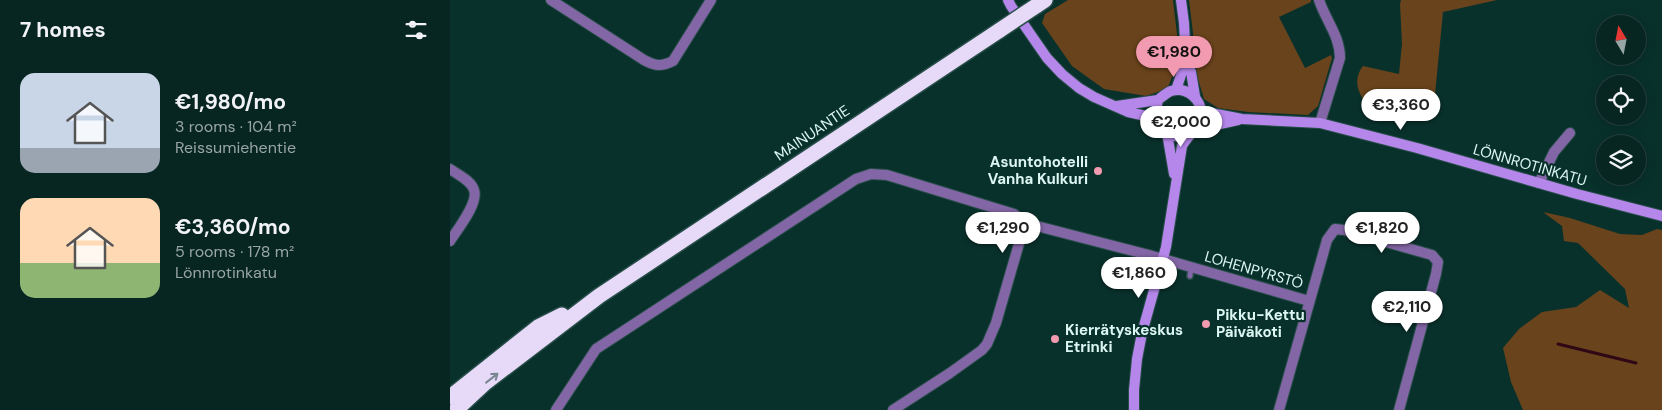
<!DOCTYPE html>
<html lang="en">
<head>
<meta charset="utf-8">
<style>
	:root { --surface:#072521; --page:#102d2a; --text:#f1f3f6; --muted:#98a5a5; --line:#28423f; --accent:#f29aaf }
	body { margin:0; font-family:"DM Sans",sans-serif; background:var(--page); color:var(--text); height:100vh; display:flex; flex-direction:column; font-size:19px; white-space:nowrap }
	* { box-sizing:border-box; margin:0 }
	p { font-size:16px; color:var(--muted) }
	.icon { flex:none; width:28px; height:28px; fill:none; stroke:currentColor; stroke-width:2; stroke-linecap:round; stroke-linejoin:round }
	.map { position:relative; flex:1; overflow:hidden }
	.details { display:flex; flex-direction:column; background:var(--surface); width:450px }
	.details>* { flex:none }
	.needle { width:32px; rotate:350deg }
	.buttons { position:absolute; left:1146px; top:15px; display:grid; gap:10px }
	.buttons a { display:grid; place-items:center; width:50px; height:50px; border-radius:50%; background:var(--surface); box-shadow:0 2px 12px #0003,0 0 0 1px var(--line); font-size:25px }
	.price { position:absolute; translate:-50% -42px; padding:0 11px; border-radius:18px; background:#fff; color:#222; font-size:16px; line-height:32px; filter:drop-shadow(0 1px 2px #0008) }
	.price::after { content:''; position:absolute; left:50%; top:30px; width:15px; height:11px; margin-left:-8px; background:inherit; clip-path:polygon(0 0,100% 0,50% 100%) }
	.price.current { background:var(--accent); color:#111 }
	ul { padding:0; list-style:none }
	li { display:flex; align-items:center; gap:15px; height:125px; padding:0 20px }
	li span { display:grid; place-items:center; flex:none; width:140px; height:100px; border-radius:15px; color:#555 }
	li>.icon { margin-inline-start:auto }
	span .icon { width:60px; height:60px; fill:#fffc; stroke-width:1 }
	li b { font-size:21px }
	h2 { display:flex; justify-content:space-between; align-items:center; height:60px; padding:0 20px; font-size:21px }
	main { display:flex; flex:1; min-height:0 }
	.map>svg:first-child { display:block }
</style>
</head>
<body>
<main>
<section class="details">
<h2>7 homes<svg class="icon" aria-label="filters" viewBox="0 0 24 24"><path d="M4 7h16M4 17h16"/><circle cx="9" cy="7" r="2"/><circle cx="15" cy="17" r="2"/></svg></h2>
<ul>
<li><span style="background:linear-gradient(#c9d6e8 75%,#9aa5b1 0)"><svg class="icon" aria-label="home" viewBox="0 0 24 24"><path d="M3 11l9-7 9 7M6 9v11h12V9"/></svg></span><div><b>€1,980/mo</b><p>3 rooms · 104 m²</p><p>Reissumiehentie</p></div></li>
<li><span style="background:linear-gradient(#ffd9b3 65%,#8fb573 0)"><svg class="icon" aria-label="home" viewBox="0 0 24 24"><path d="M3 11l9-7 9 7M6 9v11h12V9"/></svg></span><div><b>€3,360/mo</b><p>5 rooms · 178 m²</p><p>Lönnrotinkatu</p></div></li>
</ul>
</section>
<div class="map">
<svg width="1212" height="410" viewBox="0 0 1212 410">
	<rect width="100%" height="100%" fill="#09312c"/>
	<path fill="#69431b" d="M618,0H723L727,34L725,70L717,89L696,96L654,89L622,66L592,23L595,14Z
		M739,0H861V2L829,17L855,68L881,55L882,58L868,106L858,115L798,112L768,108L754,99L745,69L743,33Z
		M951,0H1047L993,12L983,115L964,102C942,110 917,118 908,88C906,80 908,72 913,66L949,74L952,44L950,4Z
		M1093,212L1120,218L1170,234L1192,235L1207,229L1212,230V410H1073L1061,382L1053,348L1069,329L1092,312L1126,307L1150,290L1179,308L1175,289L1128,243L1114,241L1112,226Z"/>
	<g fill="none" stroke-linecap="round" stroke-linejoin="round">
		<path stroke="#2f0815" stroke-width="3" d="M1108,344L1186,363"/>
		<g stroke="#274d48" stroke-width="8">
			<path id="lane" d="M740,276L741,267"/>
		</g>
		<g stroke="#274d48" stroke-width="12">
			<path id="street" d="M101,0L194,60C205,66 211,67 223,61L261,0
				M869,0C876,21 890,36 890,58L870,123
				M0,169C8,175 21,180 24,190C29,203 7,230 0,241
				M1089,183L1104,152L1120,133
				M106,410L146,349L406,179L421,174L437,175L564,214L575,223
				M443,410L500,373L532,350L537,344L546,323L575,223L699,255L859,301
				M829,410L877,240L885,229L894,230L982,255L988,262L986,274L949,410"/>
		</g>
		<g stroke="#274d48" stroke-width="12">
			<path id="secondary" d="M558,0L561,6L597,58L612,74L629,88L644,97L678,112L705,118
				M731,0L734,23L736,60L741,72L745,96
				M726,90L736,60
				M667,106L708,100
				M751,111L792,119L870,123L967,148L1127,194L1212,216
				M747,126H761L788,120
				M717,133L724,174
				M684,410V390L687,359L692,333L716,247L732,146C737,136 749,128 751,117C753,100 737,86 721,91C716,93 712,97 708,100C701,126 718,146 743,131"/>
		</g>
		<g stroke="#274d48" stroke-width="18">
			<path id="highway" d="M586,6L595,0
				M0,397L88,327L112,315
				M6,410L35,383L149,296L550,30"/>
		</g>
		<use href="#lane" stroke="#8366a5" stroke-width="5"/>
		<use href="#street" stroke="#8366a5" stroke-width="10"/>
		<use href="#secondary" stroke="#b687eb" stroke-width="10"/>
		<use href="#highway" stroke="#e7daf9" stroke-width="15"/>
		<g stroke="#274d48" stroke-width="18" stroke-linecap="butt">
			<path id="highway-bridge" d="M550,30L586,6"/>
		</g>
		<use href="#highway-bridge" stroke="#e7daf9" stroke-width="15"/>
	</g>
	<defs><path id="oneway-shaft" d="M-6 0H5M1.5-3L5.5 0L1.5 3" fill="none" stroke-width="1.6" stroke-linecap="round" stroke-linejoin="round" transform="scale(1.25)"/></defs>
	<use stroke="#788692" href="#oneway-shaft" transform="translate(42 378) rotate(-38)"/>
	<g fill="#f29aaf" stroke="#09312c" stroke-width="2">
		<circle cx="648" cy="171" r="5"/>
		<circle cx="756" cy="324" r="5"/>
		<circle cx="605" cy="339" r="5"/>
	</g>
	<g text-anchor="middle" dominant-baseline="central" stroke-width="4.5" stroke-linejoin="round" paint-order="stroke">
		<g font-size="15" fill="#dcf6f1" stroke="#09312c">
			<text transform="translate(362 133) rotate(-34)">MAINUANTIE</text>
			<text transform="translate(1080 165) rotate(16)">LÖNNROTINKATU</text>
			<text transform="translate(804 270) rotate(16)">LOHENPYRSTÖ</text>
		</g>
		<g font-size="15" font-weight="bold" fill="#dcf6f1" stroke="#09312c" text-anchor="start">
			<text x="638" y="162" text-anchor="end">Asuntohotelli<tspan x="638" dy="17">Vanha Kulkuri</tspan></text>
			<text x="766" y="315">Pikku-Kettu<tspan x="766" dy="17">Päiväkoti</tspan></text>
			<text x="615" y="330">Kierrätyskeskus<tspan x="615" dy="17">Etrinki</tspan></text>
		</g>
	</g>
</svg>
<div class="buttons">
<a><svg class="needle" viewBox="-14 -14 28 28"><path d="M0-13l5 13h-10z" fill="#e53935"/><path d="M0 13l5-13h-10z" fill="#98a5a5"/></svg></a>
<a><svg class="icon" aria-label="locate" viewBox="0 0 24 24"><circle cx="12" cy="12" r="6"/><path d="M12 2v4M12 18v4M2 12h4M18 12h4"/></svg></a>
<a><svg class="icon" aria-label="layers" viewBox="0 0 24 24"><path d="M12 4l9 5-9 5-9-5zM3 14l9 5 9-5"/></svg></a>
</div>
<b class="price current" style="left:724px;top:78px">€1,980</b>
<b class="price" style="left:951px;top:131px">€3,360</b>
<b class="price" style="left:731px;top:148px">€2,000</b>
<b class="price" style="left:553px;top:254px">€1,290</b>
<b class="price" style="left:932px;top:254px">€1,820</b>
<b class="price" style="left:689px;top:299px">€1,860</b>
<b class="price" style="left:957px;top:333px">€2,110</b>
</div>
</main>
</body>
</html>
